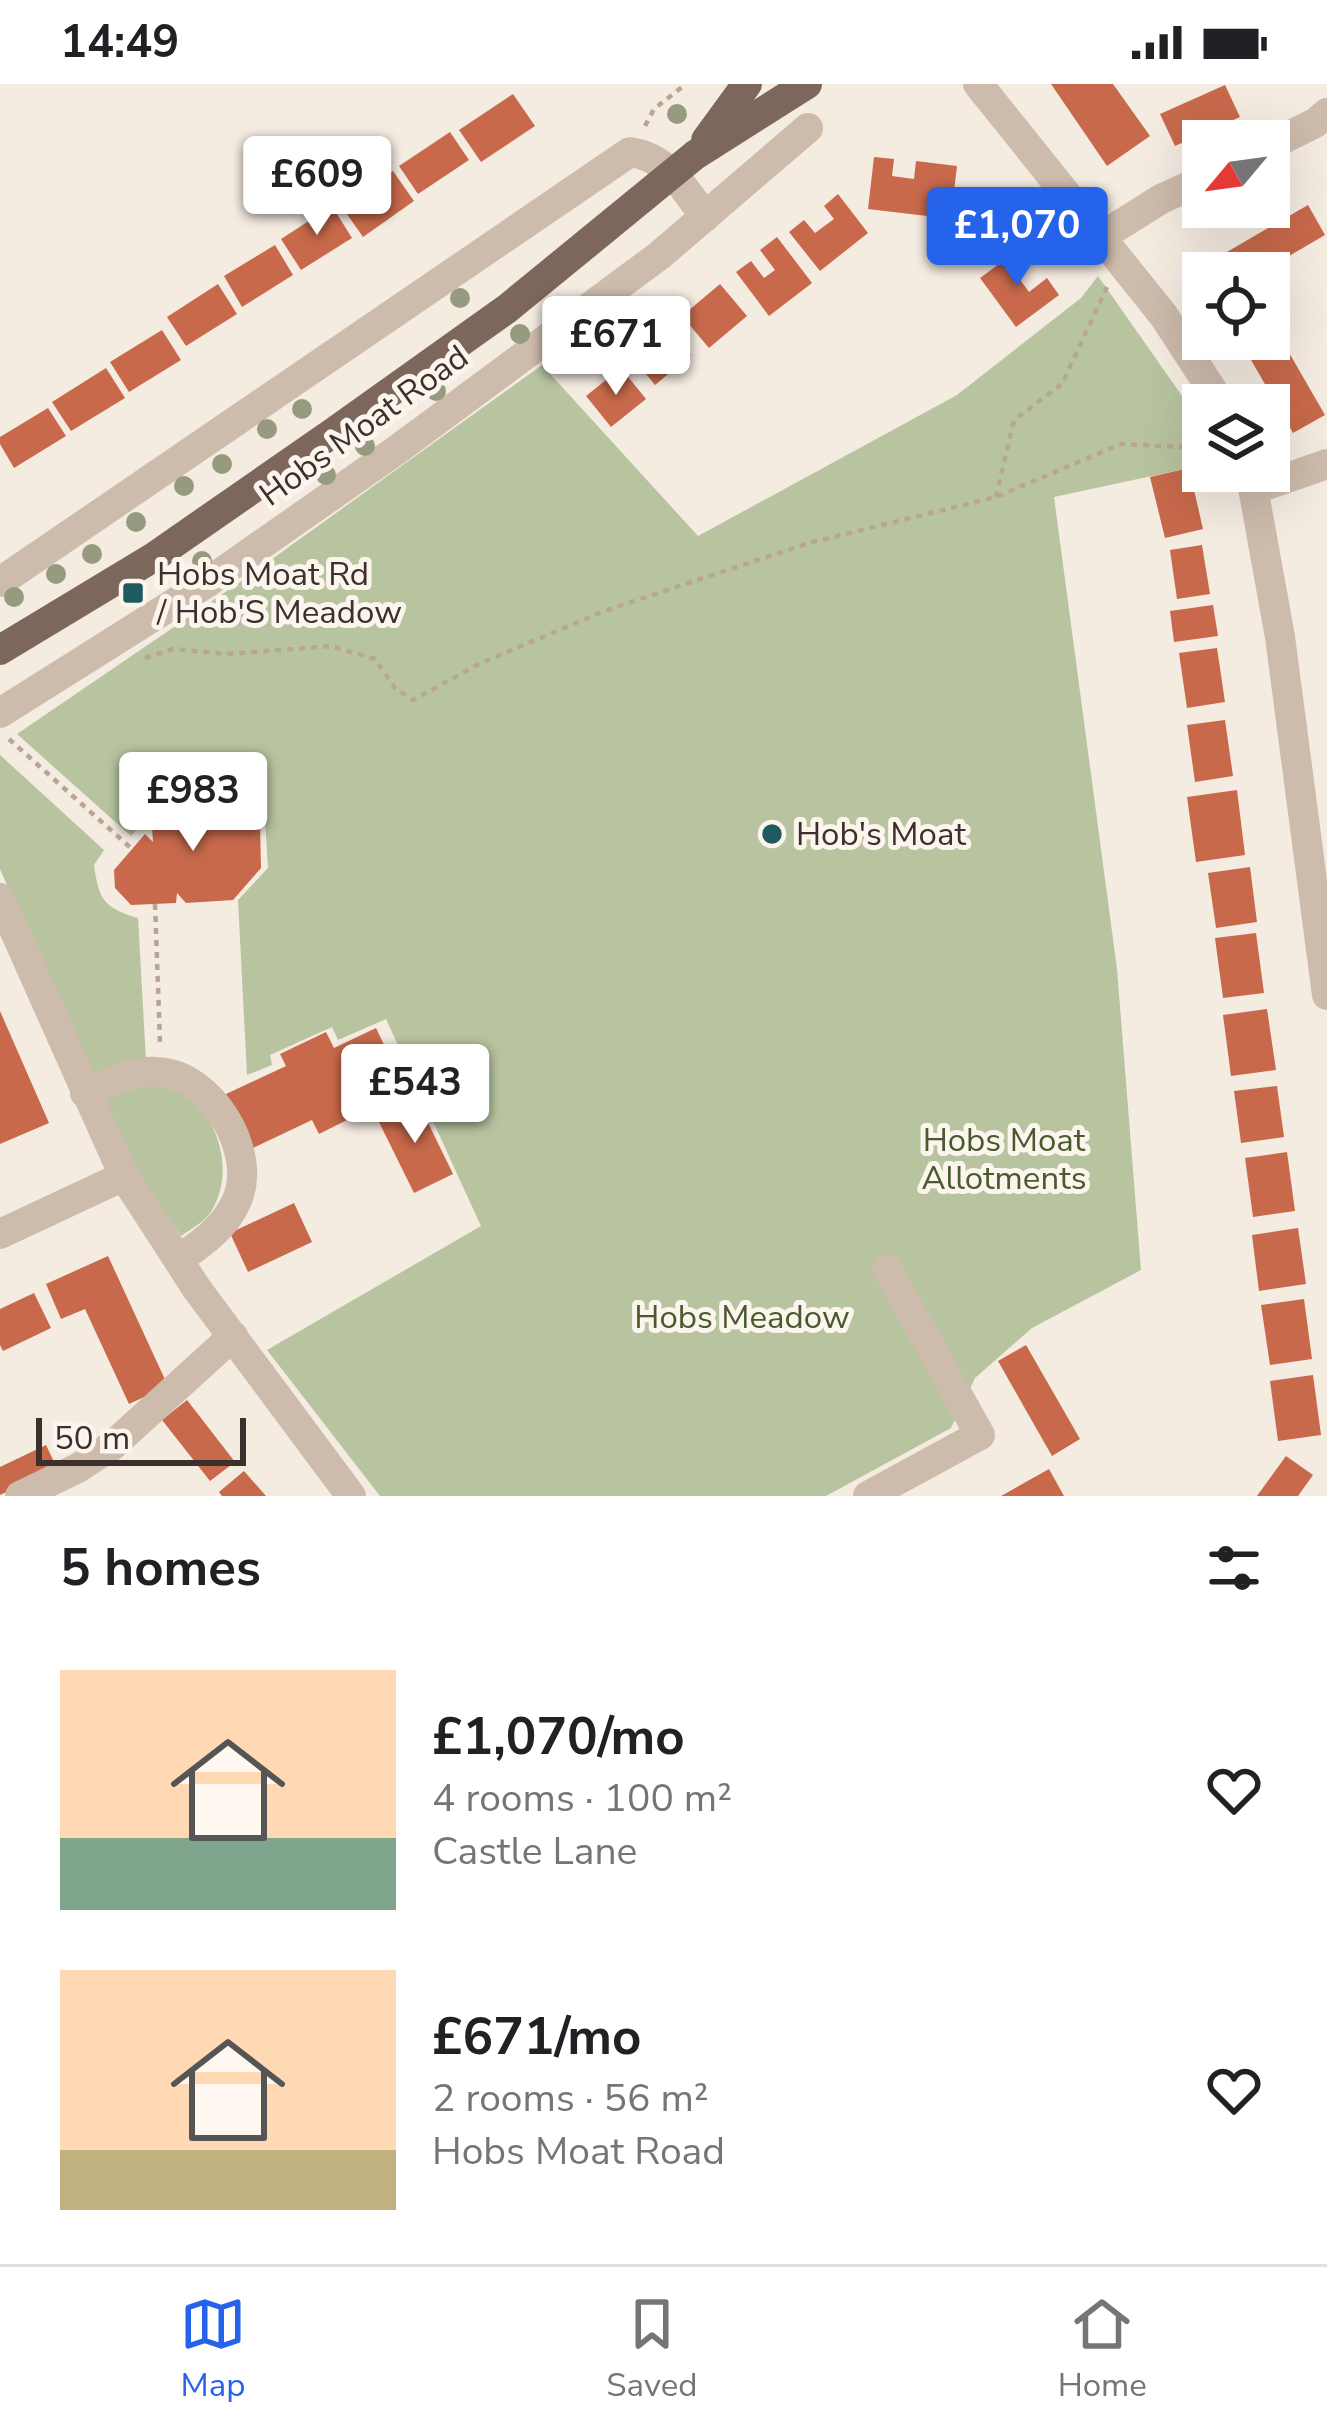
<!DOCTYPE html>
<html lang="en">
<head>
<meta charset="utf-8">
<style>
	:root { --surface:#fff; --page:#f6f6f6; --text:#202124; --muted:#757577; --line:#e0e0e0; --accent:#2563eb }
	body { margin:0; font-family:"Nunito Sans",sans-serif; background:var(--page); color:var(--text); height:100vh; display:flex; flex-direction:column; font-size:45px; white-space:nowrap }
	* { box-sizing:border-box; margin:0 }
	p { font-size:39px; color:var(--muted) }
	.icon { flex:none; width:66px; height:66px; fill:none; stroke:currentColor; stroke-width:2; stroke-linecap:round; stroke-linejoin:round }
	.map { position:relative; height:1412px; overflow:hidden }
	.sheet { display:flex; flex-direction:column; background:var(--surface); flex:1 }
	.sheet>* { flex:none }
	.needle { width:78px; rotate:241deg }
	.buttons { position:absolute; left:1182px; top:36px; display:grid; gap:24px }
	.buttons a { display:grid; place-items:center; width:108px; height:108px; border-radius:0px; background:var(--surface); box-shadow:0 12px 48px #0002; font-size:60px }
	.scale { position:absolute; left:36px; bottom:30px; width:210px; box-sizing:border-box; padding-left:12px; border:6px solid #3b302b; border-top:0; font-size:33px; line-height:42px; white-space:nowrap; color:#3b302b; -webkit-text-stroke:9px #fbf5ee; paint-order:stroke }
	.price { position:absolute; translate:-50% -102px; padding:0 27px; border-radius:12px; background:#fff; color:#222; font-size:39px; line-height:78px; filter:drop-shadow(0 3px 6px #0008) }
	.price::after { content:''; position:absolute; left:50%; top:72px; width:36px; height:27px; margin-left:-18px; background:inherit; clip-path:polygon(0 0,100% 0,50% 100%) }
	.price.on { background:var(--accent); color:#fff }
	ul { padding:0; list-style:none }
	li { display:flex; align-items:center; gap:36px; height:300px; padding:0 60px }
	li span { display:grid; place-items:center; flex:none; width:336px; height:240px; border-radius:0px; color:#555 }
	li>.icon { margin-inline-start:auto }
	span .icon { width:144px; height:144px; fill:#fffc; stroke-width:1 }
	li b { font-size:51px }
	h2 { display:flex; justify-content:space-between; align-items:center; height:144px; padding:0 60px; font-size:51px }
	.status { display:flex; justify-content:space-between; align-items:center; height:84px; padding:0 60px; background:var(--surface); direction:ltr }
	.status svg { height:33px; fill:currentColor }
	.menu { display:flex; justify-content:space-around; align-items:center; height:168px; border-top:3px solid var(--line); background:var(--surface); font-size:33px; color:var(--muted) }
	.menu a { display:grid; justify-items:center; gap:6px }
	.menu .on { color:var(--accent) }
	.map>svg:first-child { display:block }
</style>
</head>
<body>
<div class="status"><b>14:49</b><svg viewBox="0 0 49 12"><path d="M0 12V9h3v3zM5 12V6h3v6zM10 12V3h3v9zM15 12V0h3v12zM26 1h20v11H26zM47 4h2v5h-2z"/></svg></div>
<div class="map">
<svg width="1327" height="1412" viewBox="0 0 1327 1412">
	<rect width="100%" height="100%" fill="#f4ebe1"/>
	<path fill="#b8c4a0" d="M1098,192L1194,329L1203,347V381L1054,413L1117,885L1141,1186L1032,1244L975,1294L951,1344L826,1412H380L267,1266L481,1142L386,935L338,956L332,943L270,971L272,981L247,991L238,816L268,784L265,735L225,699L177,704L131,752L17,650L240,498L542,281L698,452L957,311L1081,214Z
		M0,671L104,766L94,781C99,815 103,824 138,834L146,977L128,978L91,990L0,785Z
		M149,997C160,1000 176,1002 185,1009C220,1036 235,1089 211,1128C204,1138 191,1145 181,1152L134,1085L98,1011Z"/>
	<path fill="#c8694b" d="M1051,0H1113L1150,52L1107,82Z
		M1225,1L1240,33L1175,62L1160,30Z
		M513,10L535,42L481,78L459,46Z
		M450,48L469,76L418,110L399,82Z
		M874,73L894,75L892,92L914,95L916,77L957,82L954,107L946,106L944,120L929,118L927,132L868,125Z
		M393,87L414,117L363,153L342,123Z
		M978,108L989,122L974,133L984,146L998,135L1010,149L971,180L939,138Z
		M838,110L868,149L820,187L789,148L804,136L815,149L834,135L824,122Z
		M1308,121L1325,151L1260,189H1203V215L1189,190Z
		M332,122L352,154L301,186L281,155Z
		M777,153L812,199L769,232L736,188L751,177L764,194L775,186L760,166Z
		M275,161L293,191L242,223L224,192Z
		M1022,163L1033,178L1016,190L1029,208L1047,194L1059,211L1016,243L980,194Z
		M218,200L237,230L186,262L167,233Z
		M720,200L747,232L709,264L682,232Z
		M1269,234L1325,331L1293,349L1239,255H1269Z
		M669,244L691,271L655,301L632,273Z
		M162,246L181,276L129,308L110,278Z
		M106,284L125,314L71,347L52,318Z
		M621,284L646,315L611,343L586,312Z
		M48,324L66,352L14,384L0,360V353Z
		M1189,384L1203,445L1165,454L1150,393Z
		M1202,461L1210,510L1177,515L1170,466Z
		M1213,521L1218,552L1174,558L1170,527Z
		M1217,564L1225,618L1187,624L1179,569Z
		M1225,636L1233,692L1195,698L1187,641Z
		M1237,706L1245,771L1196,778L1187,713Z
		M226,709L260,741L261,784L233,816L186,819L177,809L176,819L131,821L115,804L114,786L145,750L153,758L152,743L181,710Z
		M1250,783L1257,838L1216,844L1208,789Z
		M1256,849L1264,909L1223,914L1215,854Z
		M1267,925L1276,986L1231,992L1223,931Z
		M0,927L49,1039L0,1060Z
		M376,944L400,994L355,1016L361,1029L319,1050L312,1036L253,1064L226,1010L286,982L280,970L326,948L334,964Z
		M1277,1002L1284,1053L1241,1059L1234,1007Z
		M416,1014L453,1090L414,1109L377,1034Z
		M1287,1068L1295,1127L1253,1133L1245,1074Z
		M294,1119L312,1158L248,1188L230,1149Z
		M1298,1144L1306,1200L1259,1207L1252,1151Z
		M108,1172L168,1302L129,1320L85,1225L61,1235L46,1200Z
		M34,1209L51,1244L3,1267L0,1261V1225Z
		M1304,1215L1312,1275L1270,1281L1261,1221Z
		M1026,1261L1080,1355L1052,1372L998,1277Z
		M1313,1291L1321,1351L1278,1357L1270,1297Z
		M187,1316L235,1378L210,1397L162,1336Z
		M46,1361L57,1384L0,1411V1383Z
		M1286,1372L1313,1391L1298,1412H1257Z
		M1049,1385L1064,1412H1001Z
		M244,1387L266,1412H222L219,1408Z"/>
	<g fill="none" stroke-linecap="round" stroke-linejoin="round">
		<path stroke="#b9a596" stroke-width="4.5" stroke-dasharray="6 6" stroke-linecap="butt" d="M645,42L654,25L686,0
			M996,413L1014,336L1062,300L1107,203
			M145,574L173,565L227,570L331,562L375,575L395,604L413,616L477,581L604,527L809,459L996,413L1121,360L1203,364
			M9,655L132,765
			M155,820L160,958"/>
		<path stroke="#cdbbac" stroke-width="30" d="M978,0L1164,232L1222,321
			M1269,62L1315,39L1327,29
			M1099,154L1161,115L1203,96
			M1250,387L1280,553L1327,911
			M1255,405L1327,380
			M0,498L630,68C667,73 684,104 705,133
			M0,629L208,498L398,365L660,171L808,44
			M0,814L124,1092L197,1205L351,1412
			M85,1009C108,1000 132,986 157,988C211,990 258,1067 237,1116C226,1143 201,1160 178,1176
			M0,1150L124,1092
			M20,1412L78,1384L113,1361L233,1252
			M868,1412L980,1351L887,1185"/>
		<path stroke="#7d675c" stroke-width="30" d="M706,56L747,0
			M0,566L154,473L334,348L508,224L695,71L807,0"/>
	</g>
	<g fill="#969b7f">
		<circle cx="677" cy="30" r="10"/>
		<circle cx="460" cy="214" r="10"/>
		<circle cx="520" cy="250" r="10"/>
		<circle cx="436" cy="307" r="10"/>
		<circle cx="302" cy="325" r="10"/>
		<circle cx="267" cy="345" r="10"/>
		<circle cx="365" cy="362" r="10"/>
		<circle cx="222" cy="380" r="10"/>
		<circle cx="326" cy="391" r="10"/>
		<circle cx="184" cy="402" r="10"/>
		<circle cx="136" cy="438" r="10"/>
		<circle cx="92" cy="470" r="10"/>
		<circle cx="202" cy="477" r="10"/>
		<circle cx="56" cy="490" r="10"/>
		<circle cx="14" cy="513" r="10"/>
	</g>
	<g fill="#1f5a5e" stroke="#fbf5ee" stroke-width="4.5">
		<rect x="121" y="497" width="24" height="24" rx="6"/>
		<circle cx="772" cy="750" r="12"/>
	</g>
	<g text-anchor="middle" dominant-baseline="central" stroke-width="10" stroke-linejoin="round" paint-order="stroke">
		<g font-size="33" fill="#3b302b" stroke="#fbf5ee">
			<text transform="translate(364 342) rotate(-36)">Hobs Moat Road</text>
		</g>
		<g font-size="33" fill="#3b302b" stroke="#fbf5ee" text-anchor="start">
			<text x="157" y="490">Hobs Moat Rd<tspan x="157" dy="38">/ Hob'S Meadow</tspan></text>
			<text x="796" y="750">Hob's Moat</text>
		</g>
		<g font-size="33" fill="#4a5a2e" stroke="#fbf5ee">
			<text x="1004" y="1056">Hobs Moat<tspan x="1004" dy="38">Allotments</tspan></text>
			<text x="742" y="1233">Hobs Meadow</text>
		</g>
	</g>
</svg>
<div class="buttons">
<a><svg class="needle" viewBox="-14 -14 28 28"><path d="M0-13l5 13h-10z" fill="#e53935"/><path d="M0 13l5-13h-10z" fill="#757577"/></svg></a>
<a><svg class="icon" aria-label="locate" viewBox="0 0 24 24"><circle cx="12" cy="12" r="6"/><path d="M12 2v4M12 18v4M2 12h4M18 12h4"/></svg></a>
<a><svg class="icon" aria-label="layers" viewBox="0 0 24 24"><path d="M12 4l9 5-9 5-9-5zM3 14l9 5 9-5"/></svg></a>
</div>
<div class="scale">50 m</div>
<b class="price" style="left:317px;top:154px">£609</b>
<b class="price on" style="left:1017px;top:205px">£1,070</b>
<b class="price" style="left:616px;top:314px">£671</b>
<b class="price" style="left:193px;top:770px">£983</b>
<b class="price" style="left:415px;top:1062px">£543</b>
</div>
<section class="sheet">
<h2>5 homes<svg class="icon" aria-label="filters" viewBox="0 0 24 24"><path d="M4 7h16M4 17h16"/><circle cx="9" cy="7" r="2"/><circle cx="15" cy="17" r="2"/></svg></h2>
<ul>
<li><span style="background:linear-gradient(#ffd9b3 70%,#7fa58c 0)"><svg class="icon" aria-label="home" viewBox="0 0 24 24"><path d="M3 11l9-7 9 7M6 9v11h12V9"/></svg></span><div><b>£1,070/mo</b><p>4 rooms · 100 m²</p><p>Castle Lane</p></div><svg class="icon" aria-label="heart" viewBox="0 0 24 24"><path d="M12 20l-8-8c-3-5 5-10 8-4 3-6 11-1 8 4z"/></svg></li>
<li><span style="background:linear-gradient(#ffd9b3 75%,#c2b280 0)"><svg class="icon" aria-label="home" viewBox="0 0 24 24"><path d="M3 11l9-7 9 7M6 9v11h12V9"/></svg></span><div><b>£671/mo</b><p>2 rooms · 56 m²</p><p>Hobs Moat Road</p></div><svg class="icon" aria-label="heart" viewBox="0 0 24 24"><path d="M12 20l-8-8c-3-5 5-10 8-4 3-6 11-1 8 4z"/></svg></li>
</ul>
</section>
<nav class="menu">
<a class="on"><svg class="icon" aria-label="map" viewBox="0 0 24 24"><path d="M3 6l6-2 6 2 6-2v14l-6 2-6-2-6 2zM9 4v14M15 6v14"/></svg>Map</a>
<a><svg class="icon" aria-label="saved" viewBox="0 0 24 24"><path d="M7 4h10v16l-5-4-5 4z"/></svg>Saved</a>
<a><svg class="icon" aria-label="home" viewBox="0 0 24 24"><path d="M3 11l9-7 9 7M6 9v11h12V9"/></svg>Home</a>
</nav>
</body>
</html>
